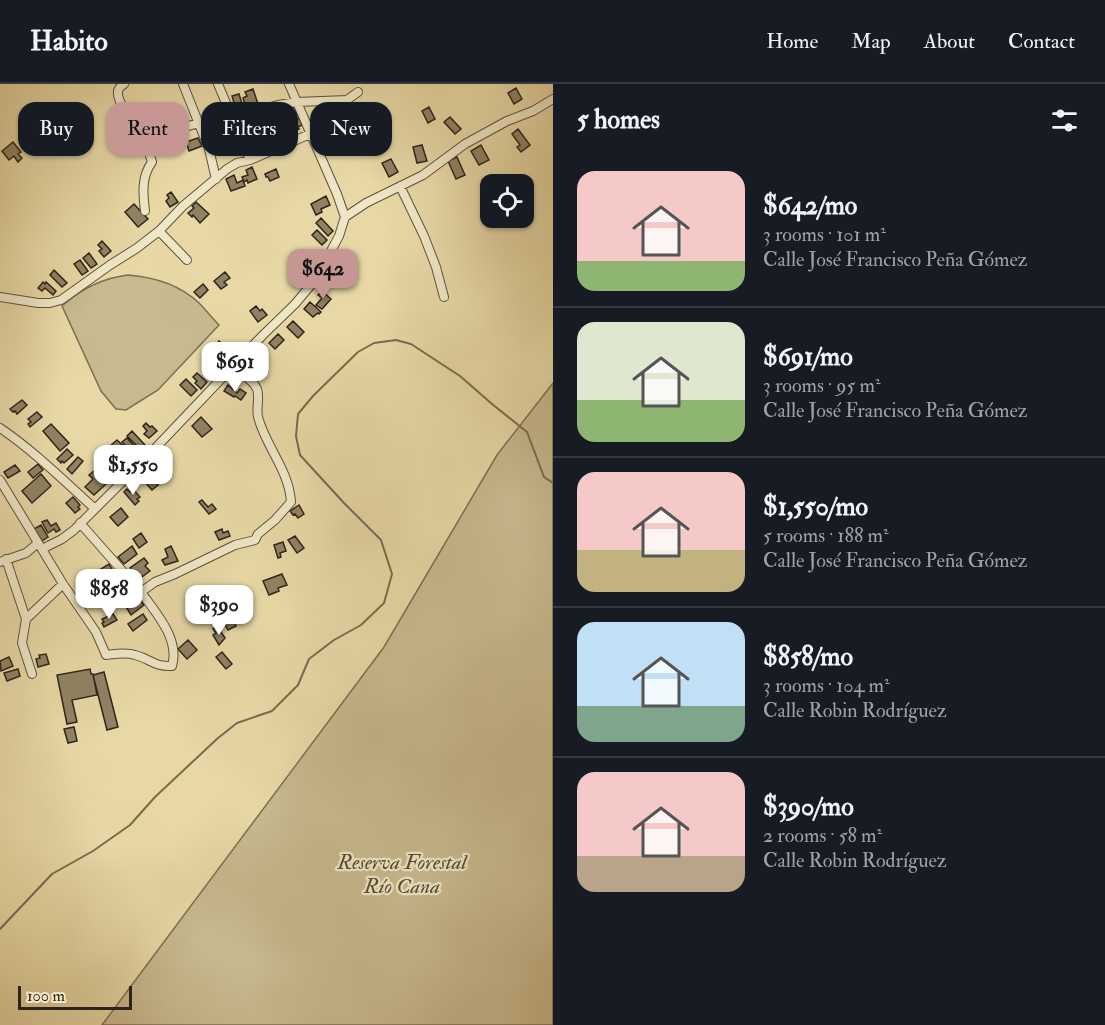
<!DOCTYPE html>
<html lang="en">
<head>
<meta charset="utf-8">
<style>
	:root { --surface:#171b24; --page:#242831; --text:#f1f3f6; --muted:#9ea1a6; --line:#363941; --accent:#c59692 }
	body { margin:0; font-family:"IM FELL Double Pica",serif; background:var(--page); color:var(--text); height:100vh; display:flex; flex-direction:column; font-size:22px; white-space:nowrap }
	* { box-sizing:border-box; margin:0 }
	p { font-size:20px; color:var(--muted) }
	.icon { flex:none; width:33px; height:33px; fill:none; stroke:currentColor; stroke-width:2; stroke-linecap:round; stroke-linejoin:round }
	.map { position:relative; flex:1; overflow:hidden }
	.panel { display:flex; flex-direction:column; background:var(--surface); width:552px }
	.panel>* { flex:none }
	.top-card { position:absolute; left:18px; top:18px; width:444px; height:54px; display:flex; gap:12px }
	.fabs { position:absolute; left:480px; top:90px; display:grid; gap:12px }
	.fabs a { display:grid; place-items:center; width:54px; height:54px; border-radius:12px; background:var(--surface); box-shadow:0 2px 4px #0004; font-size:30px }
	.scale { position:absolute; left:18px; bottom:15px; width:114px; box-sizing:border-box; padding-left:6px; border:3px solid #30241a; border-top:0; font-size:16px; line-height:21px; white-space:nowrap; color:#30241a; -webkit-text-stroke:4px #efe6c5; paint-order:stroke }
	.price { position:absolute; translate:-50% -51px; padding:0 14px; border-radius:12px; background:#fff; color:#222; font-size:20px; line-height:39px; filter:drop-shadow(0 2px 3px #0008) }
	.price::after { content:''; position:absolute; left:50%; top:36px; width:18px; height:14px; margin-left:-9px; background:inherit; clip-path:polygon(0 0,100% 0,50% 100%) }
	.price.on { background:var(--accent); color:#111 }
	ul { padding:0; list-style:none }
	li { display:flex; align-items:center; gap:18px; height:150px; padding:0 24px }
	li+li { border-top:2px solid var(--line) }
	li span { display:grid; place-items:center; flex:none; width:168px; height:120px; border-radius:18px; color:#555 }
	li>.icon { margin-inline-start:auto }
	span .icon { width:72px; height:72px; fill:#fffc; stroke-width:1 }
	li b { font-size:26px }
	h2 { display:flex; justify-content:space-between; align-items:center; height:72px; padding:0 24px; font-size:26px }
	.chip { padding:0 21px; border-radius:18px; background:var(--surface); box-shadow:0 2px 4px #0004; font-size:21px; line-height:54px }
	.chip.on { background:var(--accent); color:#111 }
	header { display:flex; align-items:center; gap:36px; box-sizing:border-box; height:84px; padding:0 30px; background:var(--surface); border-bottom:2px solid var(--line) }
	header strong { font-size:28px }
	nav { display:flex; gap:33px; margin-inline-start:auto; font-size:21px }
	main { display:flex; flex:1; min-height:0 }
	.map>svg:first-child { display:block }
</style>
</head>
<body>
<header>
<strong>Habito</strong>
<nav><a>Home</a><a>Map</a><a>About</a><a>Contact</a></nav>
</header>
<main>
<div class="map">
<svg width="553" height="941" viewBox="0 0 553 941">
	<rect width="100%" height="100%" fill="#e7d8a6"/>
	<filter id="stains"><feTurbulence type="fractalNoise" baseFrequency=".00333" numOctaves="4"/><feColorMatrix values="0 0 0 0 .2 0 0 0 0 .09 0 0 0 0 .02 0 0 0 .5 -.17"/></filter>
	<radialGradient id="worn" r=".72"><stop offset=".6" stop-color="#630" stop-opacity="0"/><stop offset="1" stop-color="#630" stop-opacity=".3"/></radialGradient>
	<path fill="#c8b98e" stroke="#7c6e54" stroke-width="1.5" d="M128,191C153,193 180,201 199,219C206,226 212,234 219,241L158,306L126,326L116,325L101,307L62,222C81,205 102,194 128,191Z
		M553,299V941H102L384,563L497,371Z"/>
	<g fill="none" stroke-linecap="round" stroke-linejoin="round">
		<path stroke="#796b51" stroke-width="2" d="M0,845L52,790L93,767L130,741L155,713L218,654L237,639L272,627L298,601L309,575L334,556L361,541L384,519L392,490L381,456L344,419L300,371L296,352L298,330L313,312L358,268L374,259L396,256L411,260L460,292L492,320L527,348L544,393L553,399"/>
	</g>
	<path fill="#8f8263" stroke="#30241a" stroke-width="1.5" d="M516,4L522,15L514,20L508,9Z
		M253,5L258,20L250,23L249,20L245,21L243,14L247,12L245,8Z
		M239,10L243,23L236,25L232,12Z
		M148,23L151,31L140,36L137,28Z
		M429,23L435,35L428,39L422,27Z
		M450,33L461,45L455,50L444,38Z
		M295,34V36L299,34L302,41L298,43L299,45L293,47L289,36Z
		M518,45L530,61L521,68L517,63L520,61L512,50Z
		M259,50L263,62L256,64L255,62L253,63L249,54Z
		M135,52L139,59L130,65L126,58Z
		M198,54L202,62L189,67L186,58Z
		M13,58L21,68L18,70L22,74L18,78L14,72L9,76L2,67Z
		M422,61L427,77L417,79L413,63Z
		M481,61L489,76L479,81L471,67Z
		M457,73L465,91L456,95L448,77Z
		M391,75L398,88L389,93L382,79Z
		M252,83L257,95L248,99L247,96L244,98L242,93L248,91L246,86Z
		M276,85L279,93L270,97L268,93H266L265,90Z
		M234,91L237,99L243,96L245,102L231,107L226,95Z
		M171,108L178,118L170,123L166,117L169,114L167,111Z
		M326,112L330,121L321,125L322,128L316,131L311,120Z
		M196,118L209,130L200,139L193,131L192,133L188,129L194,124L192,122Z
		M134,120L148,135L138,143L125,128Z
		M321,134L333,147L328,152L316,139Z
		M317,146L327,156L322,161L312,151Z
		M102,157L111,167L104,173L99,167L102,165L98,161Z
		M89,169L97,180L91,184L83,174Z
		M80,176L88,187L82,191L74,180Z
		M330,184L344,191L339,200L326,192Z
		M54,186L67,199L62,203L50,191Z
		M225,188L230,194L224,198L227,201L221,205L214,197Z
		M43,198L45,200L46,198L56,207L53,211L45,204L42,207L38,204Z
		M203,200L208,206L200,214L194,208Z
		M322,207L331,215L322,225L316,221L322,214L318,211Z
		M310,218L321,228L319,230L318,229L313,233L304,225Z
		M256,222L260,227L262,225L267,231L258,238L250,227Z
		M293,237L304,248L298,254L287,243Z
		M278,250L284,256L275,265L269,259Z
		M219,257L233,271L228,275L215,262Z
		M254,278L264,287L257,294L255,292L254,294L245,285L249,281L250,282Z
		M197,289L207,298L201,305L195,299L197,297L193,293Z
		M186,295L197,306L191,312L180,301Z
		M228,301L237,309L240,305L246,309L241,316L235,312L234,313L224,307Z
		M22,316L27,321L17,330L15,327L13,328L10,325Z
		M37,328L42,333L30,343L28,340L31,338L28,335Z
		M201,333L212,345L202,353L192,342Z
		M146,339L150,343L152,342L157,347L149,354L144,350L147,347L143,342Z
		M51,340L69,359L60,367L43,347Z
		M132,347L145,361L141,366L127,352Z
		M127,354L140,368L136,372L122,358Z
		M117,356L133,371L122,382L110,371L114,368L109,363Z
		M67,365L73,371L64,379L62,377L61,379L57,375Z
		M78,373L83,377L72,390L67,385Z
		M38,380L43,386L33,394L28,388Z
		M15,381L20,387L8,394L4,388Z
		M164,381L172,390L165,395L163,393L160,396L152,387L156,383L159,386Z
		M94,387L106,400L94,411L85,403L93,395L89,391Z
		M41,390L51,402L32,419L22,407Z
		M149,391L158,401L152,406L145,398L146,397L145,395Z
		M127,405L130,408L133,405L140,413L137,415L139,417L135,421L124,408Z
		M73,413L80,421L78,423L80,425L75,429L66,419Z
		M202,416L208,423L212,420L216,425L209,430L199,418Z
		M299,421L304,430L298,434L295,430L293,431L290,427Z
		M121,424L128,433L118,442L110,433Z
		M47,436L51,442L56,439L60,446L56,448L54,445L48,449L42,438Z
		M41,441L48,453L42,457L34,445Z
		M222,445L223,449L228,447L230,452L219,456L215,448Z
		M141,449L147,458L139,464L133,455Z
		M295,452L304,464L297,469L288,456Z
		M283,458L286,467L280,469L281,473L278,474L274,461Z
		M132,462L137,470L124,480L118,473Z
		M171,462L178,477L165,481L162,476L168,473L165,465Z
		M144,474L148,479L145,482L150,487L139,495L130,484Z
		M109,480L113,487L100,494L96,488Z
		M282,490L287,501L278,504L279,507L269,511L263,497Z
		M138,514L144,521L131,531L126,523Z
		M113,530L117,536L104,543L102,539L104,538L102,535Z
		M143,530L147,536L133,547L128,540Z
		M230,531L236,542L228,546L222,535Z
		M217,542L225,554L219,561L213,551L216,549L213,545Z
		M188,556L197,566L187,575L178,565Z
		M222,568L232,580L226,585L216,573Z
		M46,570L49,580L38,583L36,575L40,574L39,571Z
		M9,573L13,582L1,587L0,577Z
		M18,585L20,592L7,597L4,589Z
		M90,585L91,590H93L97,611L72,616L77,638L67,640L57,591Z
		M104,588L118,643L107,646L93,591Z
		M74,643L77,657L68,659L64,645Z"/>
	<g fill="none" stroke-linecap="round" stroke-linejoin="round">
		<g stroke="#5e513d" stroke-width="10">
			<path id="minor" d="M124,0C121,2 119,3 118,7C116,21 140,46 149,56
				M183,0L209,65L216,95
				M218,0L250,76
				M289,0L337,110L345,133
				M400,102L424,152L436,183L444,213
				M145,127C143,110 141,93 152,78L149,69V56L167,48L199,39L232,34L278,21L297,18L347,16L358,8
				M345,133L366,119L423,91L465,60L507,37L533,27L553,15
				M159,147L187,176
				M0,213L38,219H50L61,216L110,181L137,164L159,147L183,122L227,85L237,79L250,76L310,50
				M0,344C34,367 64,397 94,424
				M0,396L63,500L96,548L106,571C115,570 126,568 135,571C151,575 154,583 172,582C180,555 156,529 141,508
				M80,439L141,508L155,498L175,490L235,461L255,456L258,450L275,436L291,418C289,386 266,363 258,333C256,324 260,313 257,305C253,296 241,289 233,283
				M42,465L62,455L74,446L146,374L263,251L295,220L316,195L339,152L345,133
				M6,475L26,535L22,559L32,590
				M0,478L26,469L38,459
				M26,535L63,500"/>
		</g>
		<use href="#minor" stroke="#efe6c5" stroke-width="8"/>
	</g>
	<g text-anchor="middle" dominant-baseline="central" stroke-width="4.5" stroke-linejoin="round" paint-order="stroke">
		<g font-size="21" font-style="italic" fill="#564937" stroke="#efe6c5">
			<text x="402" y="778">Reserva Forestal<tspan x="402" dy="24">Río Cana</tspan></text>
		</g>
	</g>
	<rect width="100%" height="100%" filter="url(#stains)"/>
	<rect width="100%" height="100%" fill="url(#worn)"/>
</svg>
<div class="fabs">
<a><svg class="icon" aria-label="locate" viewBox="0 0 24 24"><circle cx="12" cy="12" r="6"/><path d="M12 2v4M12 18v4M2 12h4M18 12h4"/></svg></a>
</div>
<div class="scale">100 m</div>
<b class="price on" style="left:323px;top:216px">$642</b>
<b class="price" style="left:235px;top:309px">$691</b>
<b class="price" style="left:133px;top:412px">$1,550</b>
<b class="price" style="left:109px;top:536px">$858</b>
<b class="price" style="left:219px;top:552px">$390</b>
<div class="top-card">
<a class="chip">Buy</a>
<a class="chip on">Rent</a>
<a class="chip">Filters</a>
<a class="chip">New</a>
</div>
</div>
<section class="panel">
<h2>5 homes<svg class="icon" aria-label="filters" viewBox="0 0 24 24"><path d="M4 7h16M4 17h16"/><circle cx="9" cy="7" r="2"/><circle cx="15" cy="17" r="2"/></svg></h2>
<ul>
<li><span style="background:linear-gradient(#f6c9c9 75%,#8fb573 0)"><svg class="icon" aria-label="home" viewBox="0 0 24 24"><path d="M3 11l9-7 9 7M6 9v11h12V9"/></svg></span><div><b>$642/mo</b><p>3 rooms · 101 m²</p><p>Calle José Francisco Peña Gómez</p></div></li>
<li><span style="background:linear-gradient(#dfe7d0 65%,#8fb573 0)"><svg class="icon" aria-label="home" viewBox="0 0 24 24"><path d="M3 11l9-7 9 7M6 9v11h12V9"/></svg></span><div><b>$691/mo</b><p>3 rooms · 95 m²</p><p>Calle José Francisco Peña Gómez</p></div></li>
<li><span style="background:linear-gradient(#f6c9c9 65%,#c2b280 0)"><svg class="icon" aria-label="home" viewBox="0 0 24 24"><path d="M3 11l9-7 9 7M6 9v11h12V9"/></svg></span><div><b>$1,550/mo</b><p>5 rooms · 188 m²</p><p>Calle José Francisco Peña Gómez</p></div></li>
<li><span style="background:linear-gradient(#bfe0f5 70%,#7fa58c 0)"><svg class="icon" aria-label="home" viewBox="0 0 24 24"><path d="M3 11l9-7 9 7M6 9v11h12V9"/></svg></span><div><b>$858/mo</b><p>3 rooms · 104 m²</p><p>Calle Robin Rodríguez</p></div></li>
<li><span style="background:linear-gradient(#f6c9c9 70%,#b9a48a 0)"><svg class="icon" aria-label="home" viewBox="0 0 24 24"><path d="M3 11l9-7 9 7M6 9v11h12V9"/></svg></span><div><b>$390/mo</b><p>2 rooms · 58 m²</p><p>Calle Robin Rodríguez</p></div></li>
</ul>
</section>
</main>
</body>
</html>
